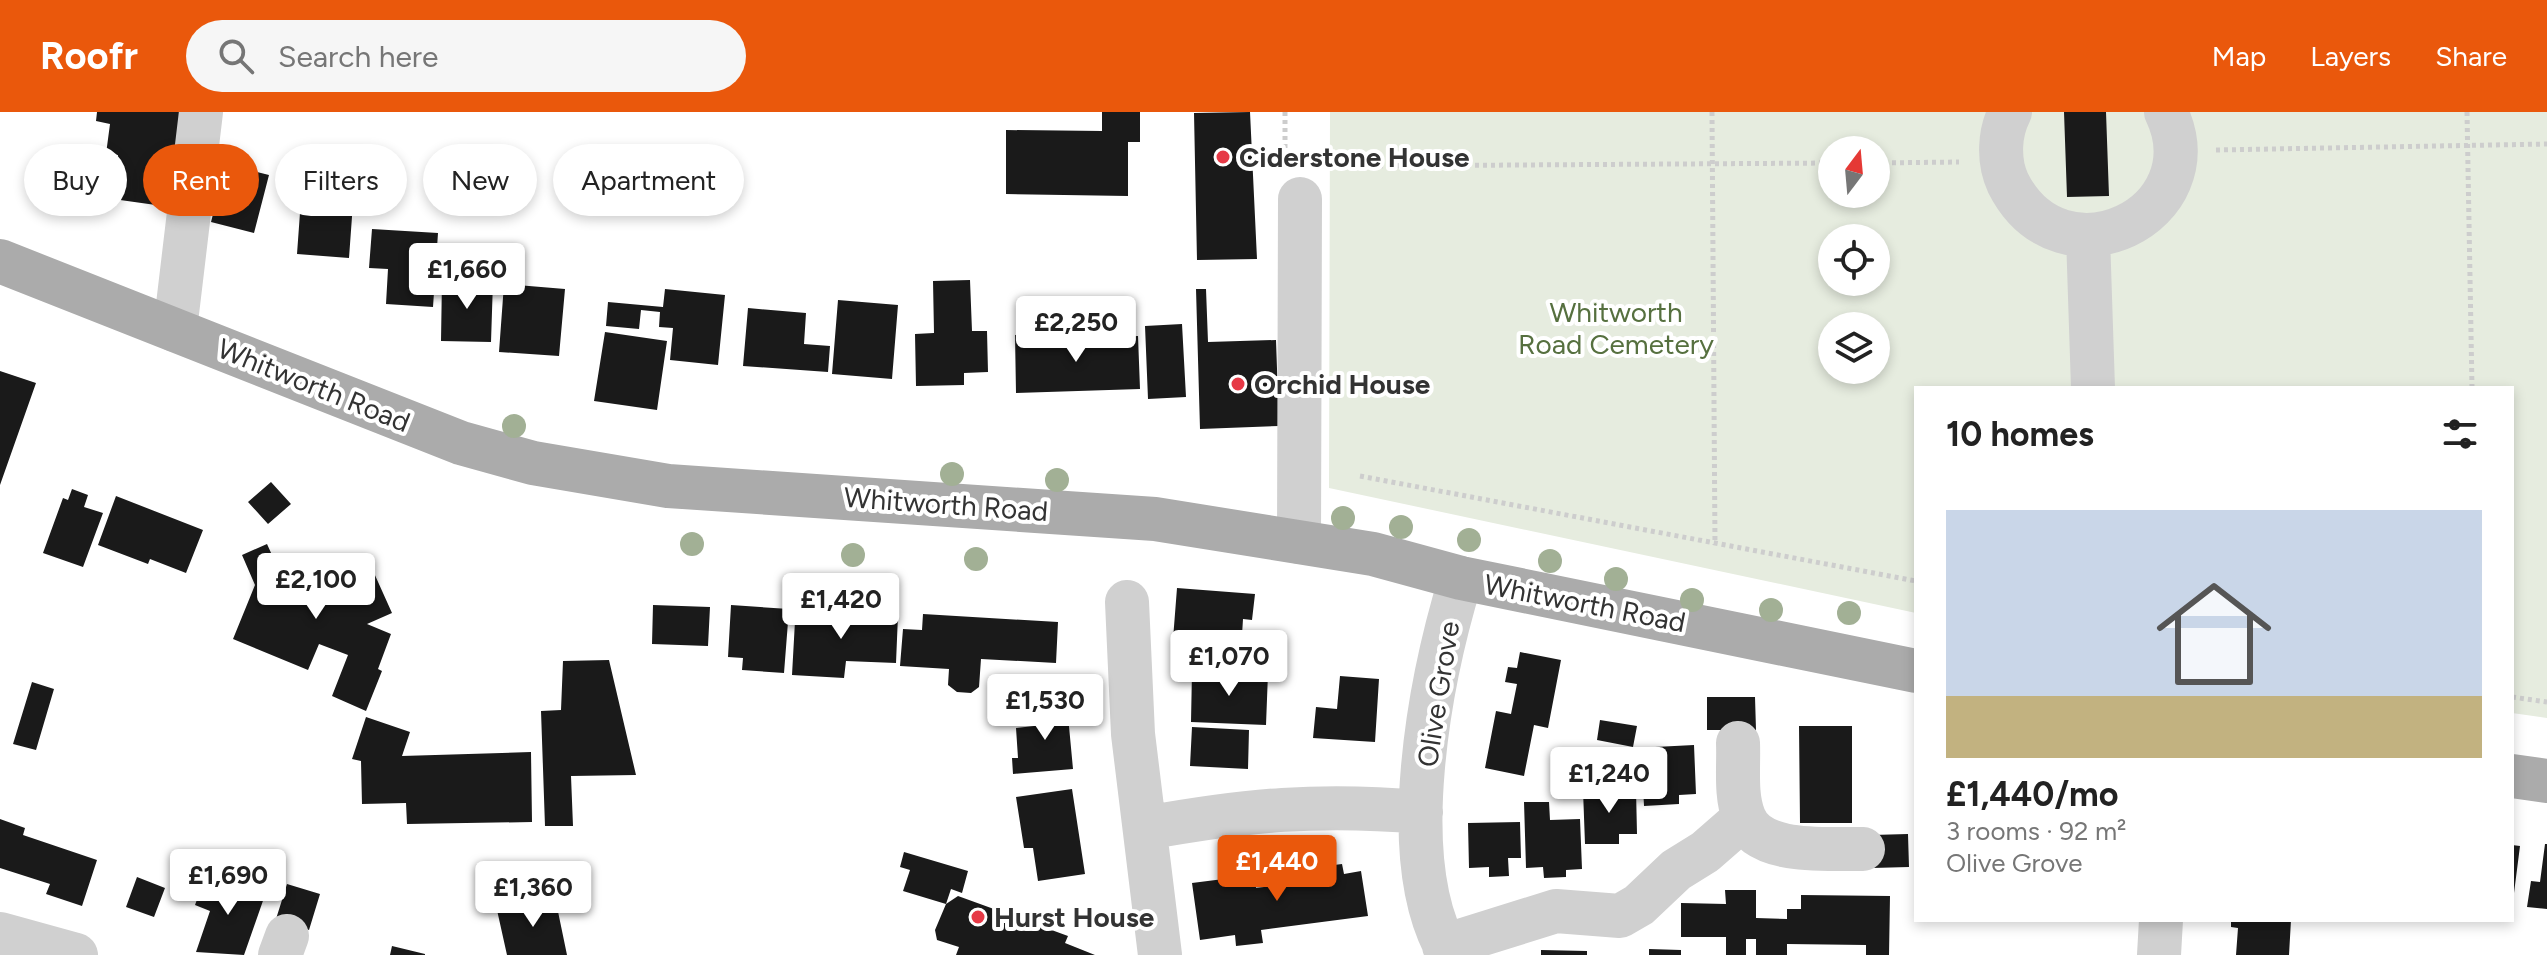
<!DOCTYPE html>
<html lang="en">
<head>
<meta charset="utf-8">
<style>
	:root { --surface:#fff; --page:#f6f6f6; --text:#222; --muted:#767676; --accent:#ea580c }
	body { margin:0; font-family:Figtree,sans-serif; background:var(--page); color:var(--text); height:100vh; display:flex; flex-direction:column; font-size:30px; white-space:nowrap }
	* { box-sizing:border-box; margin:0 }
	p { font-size:26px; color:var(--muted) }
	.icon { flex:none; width:44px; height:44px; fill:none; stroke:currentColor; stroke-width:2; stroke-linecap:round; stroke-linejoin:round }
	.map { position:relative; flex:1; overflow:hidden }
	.side { position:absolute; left:1914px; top:274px; width:600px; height:536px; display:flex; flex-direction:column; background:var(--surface); border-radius:0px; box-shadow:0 4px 12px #0003 }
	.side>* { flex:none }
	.guide { position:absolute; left:24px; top:32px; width:760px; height:72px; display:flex; gap:16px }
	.needle { width:52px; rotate:16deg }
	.controls { position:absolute; left:1818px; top:24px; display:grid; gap:16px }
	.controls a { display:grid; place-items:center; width:72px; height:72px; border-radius:50%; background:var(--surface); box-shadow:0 4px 12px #0003; font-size:40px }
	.price { position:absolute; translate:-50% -68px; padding:0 18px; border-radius:8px; background:#fff; color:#222; font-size:26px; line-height:52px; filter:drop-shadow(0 2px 4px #0008) }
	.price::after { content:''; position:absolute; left:50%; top:48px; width:24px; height:18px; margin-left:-12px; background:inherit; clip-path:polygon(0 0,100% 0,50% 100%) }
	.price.active { background:var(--accent); color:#fff }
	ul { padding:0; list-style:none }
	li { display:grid; align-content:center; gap:16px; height:424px; padding:0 32px }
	li span { display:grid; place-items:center; height:248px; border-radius:0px; color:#555 }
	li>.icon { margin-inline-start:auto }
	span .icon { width:144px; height:144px; fill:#fffc; stroke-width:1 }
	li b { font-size:34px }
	h2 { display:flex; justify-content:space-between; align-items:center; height:96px; padding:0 32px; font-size:34px }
	.pill { padding:0 28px; border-radius:36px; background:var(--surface); box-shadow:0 4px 12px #0003; font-size:28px; line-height:72px }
	.pill.active { background:var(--accent); color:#fff }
	header { display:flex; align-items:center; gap:48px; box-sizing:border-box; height:112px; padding:0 40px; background:var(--accent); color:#fff }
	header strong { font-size:38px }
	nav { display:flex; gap:44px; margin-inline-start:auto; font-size:28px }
	.search { width:560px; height:72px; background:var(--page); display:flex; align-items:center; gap:20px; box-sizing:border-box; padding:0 28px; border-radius:44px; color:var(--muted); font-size:30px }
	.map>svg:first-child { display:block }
</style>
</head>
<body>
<header>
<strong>Roofr</strong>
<div class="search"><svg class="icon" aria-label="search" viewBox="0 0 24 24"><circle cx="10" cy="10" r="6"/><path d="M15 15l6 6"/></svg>Search here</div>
<nav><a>Map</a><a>Layers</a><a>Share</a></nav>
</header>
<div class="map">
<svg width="2547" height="843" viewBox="0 0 2547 843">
	<rect width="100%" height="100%" fill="#fff"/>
	<path fill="#e6ecdf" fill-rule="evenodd" d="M1330,0H2547V606L2512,601V276H1916V501L1329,376ZM1832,38H1876V82H1832ZM1832,126H1876V170H1832ZM1832,214H1876V258H1832Z"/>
	<path fill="#1a1a1a" d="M97,0H183L170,95L113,87L118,43L106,42L110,12L96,9Z
		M1102,0H1140V30H1128V84L1006,82V18L1102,19Z
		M1250,0L1257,147L1197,148L1194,1Z
		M2064,0H2106L2109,84L2067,85Z
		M226,52L269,63L254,121L211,110Z
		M301,87L353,91L349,146L297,142Z
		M372,117L438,121L433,195L386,192L388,157L369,156Z
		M442,167L493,169L491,230L441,229Z
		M970,168L972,219H987L988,260L964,261V273L916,274L915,222L934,221L933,169Z
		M504,172L565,177L559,244L499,240Z
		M665,177L725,183L718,253L670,248L673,216L659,215L660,200L641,198L639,217L606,214L608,190L663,195Z
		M1196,177H1206L1208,230L1276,228L1279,314L1200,317Z
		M838,188L898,193L892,267L832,262Z
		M748,196L806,201L804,232L830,234L828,260L743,254Z
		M1182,212L1186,285L1148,287L1145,214Z
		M605,220L667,229L657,298L594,289Z
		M1047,221L1048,227L1138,224L1140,277L1016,281L1015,223Z
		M0,259L36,271L0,373Z
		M271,370L291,392L268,412L248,390Z
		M72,377L88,383L84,395L103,401L83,455L43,441L63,386L68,388Z
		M116,384L203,418L186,461L150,447L148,452L98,433Z
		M267,432L277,454L285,457L288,447L322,458L319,468L341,476L374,461L392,501L367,512L391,522L378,557L382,559L366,599L332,584L348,543L319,532L308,558L233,527L255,473L242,443Z
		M1177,476L1255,482L1252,508L1243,507L1241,539L1213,537L1212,557L1171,553Z
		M796,491L819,493L818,499L898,503L896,551L846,549L844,566L792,563Z
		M653,493L710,495L708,534L652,532Z
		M731,493L789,497L784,561L742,558L743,546L728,545Z
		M923,502L1058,510L1056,551L981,547L979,575L971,581L957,580L948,573L949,557L900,554L903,517L922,518Z
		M1520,540L1561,548L1548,616L1534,613L1524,664L1485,656L1496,599L1511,602L1517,572L1505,570L1508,555L1517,556Z
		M609,548L636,663L571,664L573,714H545L541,599L561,598L563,549Z
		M1192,559L1268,561L1266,613L1191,610Z
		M1340,564L1379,567L1375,630L1313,626L1316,595L1337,597Z
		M32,570L54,577L36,638L13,632Z
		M1707,585H1755L1756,618H1707Z
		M1067,593L1073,657L1013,662L1012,646H1018L1016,616L1034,614L1033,596Z
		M366,605L410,620L402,644L531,640L532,710L407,712L406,691L362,692L361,649L352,647Z
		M1600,608L1637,614L1633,635L1597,628Z
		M1799,614H1852V711H1800Z
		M1192,615L1249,618L1248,657L1190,654Z
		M1694,633L1696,682L1679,683V692L1644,694L1642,655L1656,654L1655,635Z
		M1072,677L1085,762L1038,769L1033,736H1024L1016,685Z
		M1636,677L1637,722H1619V732H1585L1583,678Z
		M1524,690H1549L1550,708L1580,707L1582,757L1566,758V765L1544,766L1543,755L1526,756Z
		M0,707L25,716L23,723L97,748L82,794L46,782L50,772L0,756Z
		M1520,710L1521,746H1508L1509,764L1489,765V755L1469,756L1468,711Z
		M1908,722L1909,755L1872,756V723Z
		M2545,732H2547V797L2527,795L2531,769L2540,770Z
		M2512,733L2520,734L2514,781H2512Z
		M904,740L968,759L962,781L951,777L946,792L903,779L910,758L900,755Z
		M1342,752L1344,762L1361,759L1368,804L1261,818L1263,831L1236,834L1235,823L1200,828L1192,771L1255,763L1256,776L1288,772L1287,759Z
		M206,763L265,783L244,843L196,840L210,799L195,793Z
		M137,765L165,776L154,805L126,795Z
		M287,772L320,782L309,818L276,807Z
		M1725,778H1756V806L1787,807V797H1801V783L1890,784L1889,843H1866V833L1787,832V843H1756V827H1746V843H1726V825H1681V791L1726,792Z
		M958,784L1068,824L1065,831L1095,843H956L959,835L937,828L935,818L946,792Z
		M555,785L567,843H507L497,798Z
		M2231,808H2291L2289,843H2236L2238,816L2231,815Z
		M392,834L425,842V843H390Z
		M1649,837L1681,838V843H1649Z
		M1541,838L1587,839V843H1541Z"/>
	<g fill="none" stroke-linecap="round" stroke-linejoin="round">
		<path stroke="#cdcdcd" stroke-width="5" stroke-dasharray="4 4" stroke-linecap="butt" d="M1285,0V47
			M1712,0L1715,433
			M2467,0L2472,276
			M2216,38L2547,32
			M1876,51L1959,50
			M1363,54L1832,51
			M1360,364L1916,469
			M2512,585L2547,590"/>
		<path stroke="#d0d0d0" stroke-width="44" d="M2010,0C1999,21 1998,49 2008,71C2062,178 2215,102 2166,0
			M2088,124L2093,276
			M175,218L201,0
			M1299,430L1300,87
			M1127,490L1133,622L1160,843
			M1738,631C1739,654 1735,683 1744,705C1758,744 1830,736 1863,737
			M1146,716C1246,698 1319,691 1421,700
			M0,822L76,843
			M1444,834L1556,799L1620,804L1639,793L1676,758L1705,740L1744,706
			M280,843L287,824
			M1450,843C1393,750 1431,564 1461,466
			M2159,843L2161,808"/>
		<path stroke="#ababab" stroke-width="44" d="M0,149L461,331L533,351L668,374L1155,407L1373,442L1461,466L1916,559
			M2512,664L2547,669"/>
	</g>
	<g fill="#a2b095">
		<circle cx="514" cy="314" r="12"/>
		<circle cx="952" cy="362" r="12"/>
		<circle cx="1057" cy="368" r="12"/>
		<circle cx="1343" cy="406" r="12"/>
		<circle cx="1401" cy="415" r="12"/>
		<circle cx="1469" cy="428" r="12"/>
		<circle cx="692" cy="432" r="12"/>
		<circle cx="853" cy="443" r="12"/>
		<circle cx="976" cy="447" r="12"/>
		<circle cx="1550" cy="449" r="12"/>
		<circle cx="1616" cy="467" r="12"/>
		<circle cx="1692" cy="488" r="12"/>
		<circle cx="1771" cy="498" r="12"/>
		<circle cx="1849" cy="501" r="12"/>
	</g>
	<g fill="#e63946" stroke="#fff" stroke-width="3">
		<circle cx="1223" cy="45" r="8"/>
		<circle cx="1238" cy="272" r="8"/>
		<circle cx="978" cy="805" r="8"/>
	</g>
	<g text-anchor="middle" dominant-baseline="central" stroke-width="8" stroke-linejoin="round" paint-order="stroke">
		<g font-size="28" font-weight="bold" fill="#333" stroke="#fff" text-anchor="start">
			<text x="1239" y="45">Ciderstone House</text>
			<text x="1254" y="272">Orchid House</text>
			<text x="994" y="805">Hurst House</text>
		</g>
		<g font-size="28" fill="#56703f" stroke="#fff">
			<text x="1616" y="200">Whitworth<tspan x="1616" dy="32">Road Cemetery</tspan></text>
		</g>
		<g font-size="28" fill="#333" stroke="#fff">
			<text transform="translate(314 273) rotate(22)">Whitworth Road</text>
			<text transform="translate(946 392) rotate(4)">Whitworth Road</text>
			<text transform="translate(1585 491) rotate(11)">Whitworth Road</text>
			<text transform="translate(1438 582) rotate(-81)">Olive Grove</text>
		</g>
	</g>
</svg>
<div class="controls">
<a><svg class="needle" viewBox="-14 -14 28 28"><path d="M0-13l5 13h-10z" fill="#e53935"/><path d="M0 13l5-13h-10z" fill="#767676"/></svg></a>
<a><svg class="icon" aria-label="locate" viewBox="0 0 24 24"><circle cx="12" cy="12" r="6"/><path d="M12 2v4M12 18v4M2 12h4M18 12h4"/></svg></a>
<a><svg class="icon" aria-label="layers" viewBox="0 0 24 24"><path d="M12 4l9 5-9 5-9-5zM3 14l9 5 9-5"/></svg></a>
</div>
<b class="price" style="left:467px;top:199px">£1,660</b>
<b class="price" style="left:1076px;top:252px">£2,250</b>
<b class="price" style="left:316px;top:509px">£2,100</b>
<b class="price" style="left:841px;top:529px">£1,420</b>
<b class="price" style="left:1229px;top:586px">£1,070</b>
<b class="price" style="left:1045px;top:630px">£1,530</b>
<b class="price" style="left:1609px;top:703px">£1,240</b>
<b class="price active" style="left:1277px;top:791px">£1,440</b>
<b class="price" style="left:228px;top:805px">£1,690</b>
<b class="price" style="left:533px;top:817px">£1,360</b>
<div class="guide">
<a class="pill">Buy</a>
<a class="pill active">Rent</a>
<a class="pill">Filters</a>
<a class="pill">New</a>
<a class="pill">Apartment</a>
</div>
<section class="side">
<h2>10 homes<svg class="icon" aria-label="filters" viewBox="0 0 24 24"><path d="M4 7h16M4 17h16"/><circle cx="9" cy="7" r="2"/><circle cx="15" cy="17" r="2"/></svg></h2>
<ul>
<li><span style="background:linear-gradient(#c9d6e8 75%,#c2b280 0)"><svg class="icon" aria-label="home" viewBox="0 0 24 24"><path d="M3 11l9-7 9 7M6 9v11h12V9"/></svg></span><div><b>£1,440/mo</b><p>3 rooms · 92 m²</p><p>Olive Grove</p></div></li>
</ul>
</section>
</div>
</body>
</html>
